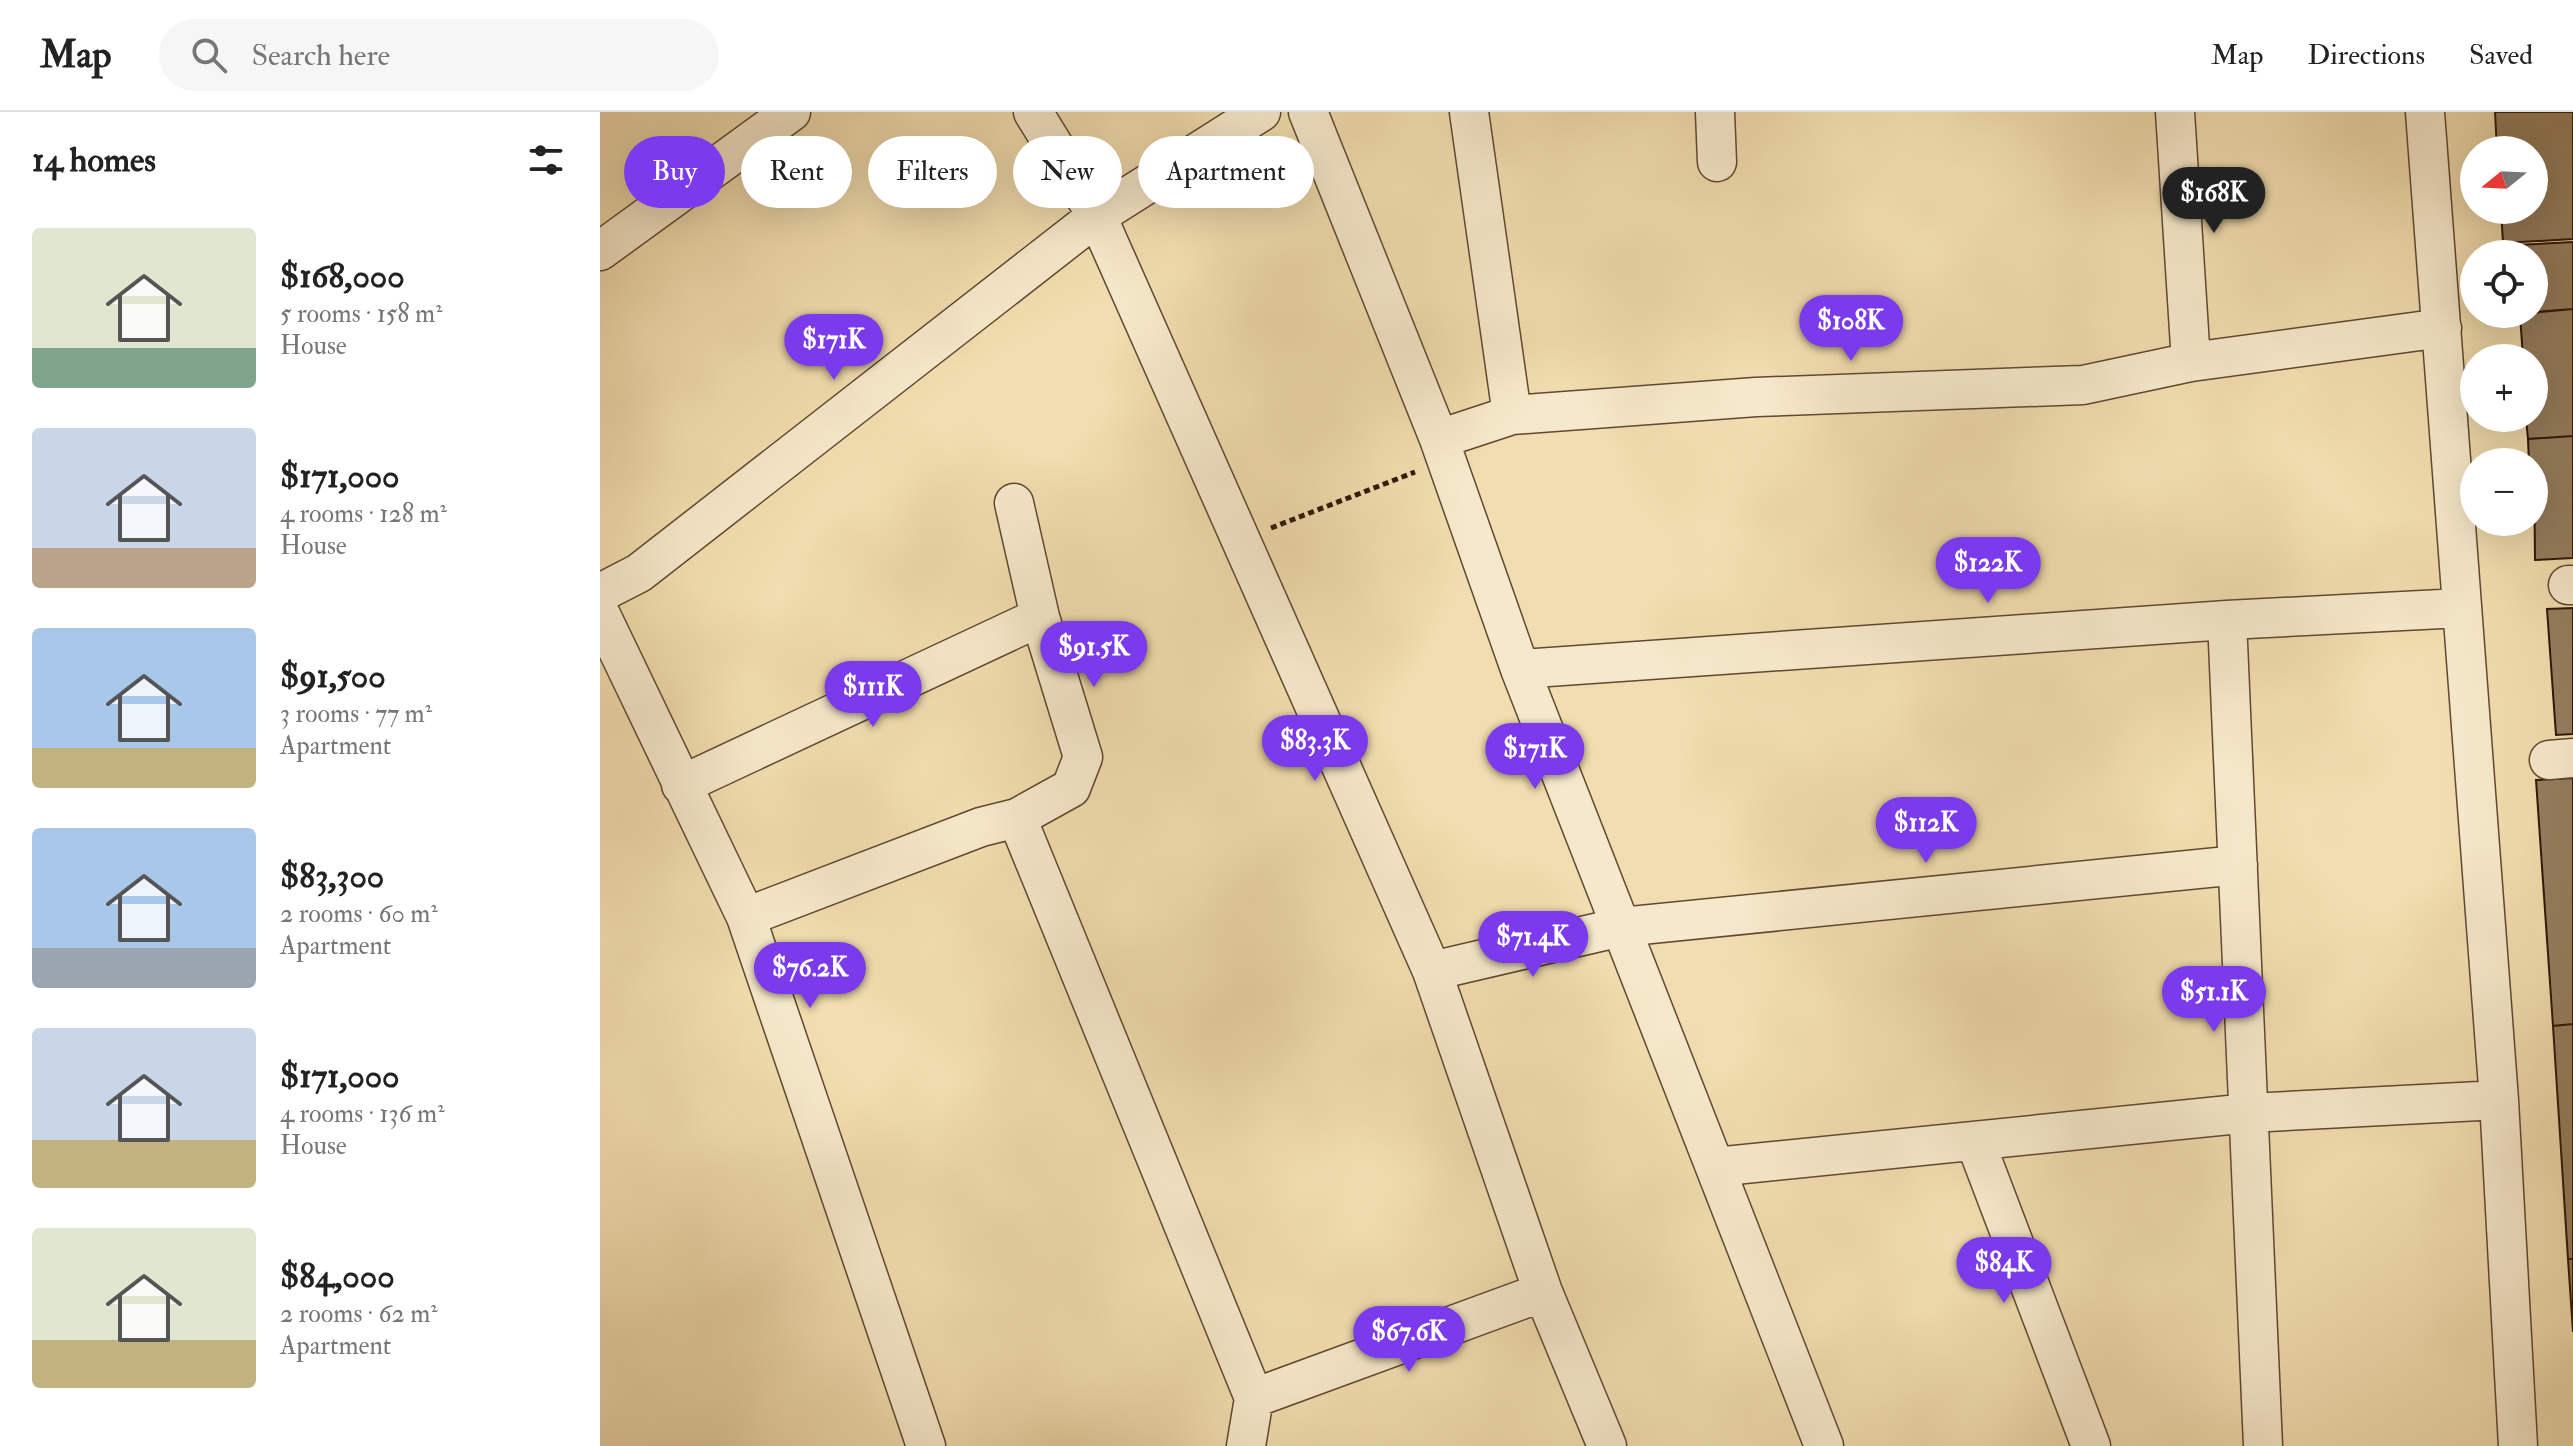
<!DOCTYPE html>
<html lang="en">
<head>
<meta charset="utf-8">
<style>
	:root { --surface:#fff; --page:#f6f6f6; --text:#222; --muted:#767676; --line:#e0e0e0; --accent:#7c3aed }
	body { margin:0; font-family:"IM FELL Double Pica",serif; background:var(--page); color:var(--text); height:100vh; display:flex; flex-direction:column; font-size:30px; white-space:nowrap }
	* { box-sizing:border-box; margin:0 }
	p { font-size:26px; color:var(--muted) }
	.icon { flex:none; width:44px; height:44px; fill:none; stroke:currentColor; stroke-width:2; stroke-linecap:round; stroke-linejoin:round }
	.map { position:relative; flex:1; overflow:hidden }
	.sheet { display:flex; flex-direction:column; background:var(--surface); width:600px }
	.sheet>* { flex:none }
	.hud { position:absolute; left:24px; top:24px; width:760px; height:72px; display:flex; gap:16px }
	.needle { width:52px; rotate:252deg }
	.fabs { position:absolute; left:1860px; top:24px; display:grid; gap:16px }
	.fabs a { display:grid; place-items:center; width:88px; height:88px; border-radius:50%; background:var(--surface); box-shadow:0 8px 32px #0002; font-size:40px }
	.price { position:absolute; translate:-50% -68px; padding:0 18px; border-radius:28px; background:var(--accent); color:#fff; font-size:26px; line-height:52px; filter:drop-shadow(0 2px 4px #0008) }
	.price::after { content:''; position:absolute; left:50%; top:48px; width:24px; height:18px; margin-left:-12px; background:inherit; clip-path:polygon(0 0,100% 0,50% 100%) }
	.price.on { background:#222; color:#fff }
	ul { padding:0; list-style:none }
	li { display:flex; align-items:center; gap:24px; height:200px; padding:0 32px }
	li span { display:grid; place-items:center; flex:none; width:224px; height:160px; border-radius:8px; color:#555 }
	li>.icon { margin-inline-start:auto }
	span .icon { width:96px; height:96px; fill:#fffc; stroke-width:1 }
	li b { font-size:34px }
	h2 { display:flex; justify-content:space-between; align-items:center; height:96px; padding:0 32px; font-size:34px }
	.chip { padding:0 28px; border-radius:36px; background:var(--surface); box-shadow:0 8px 32px #0002; font-size:28px; line-height:72px }
	.chip.on { background:var(--accent); color:#fff }
	header { display:flex; align-items:center; gap:48px; box-sizing:border-box; height:112px; padding:0 40px; background:var(--surface); border-bottom:2px solid var(--line) }
	header strong { font-size:38px }
	nav { display:flex; gap:44px; margin-inline-start:auto; font-size:28px }
	.search { width:560px; height:72px; background:var(--page); display:flex; align-items:center; gap:20px; box-sizing:border-box; padding:0 28px; border-radius:44px; color:var(--muted); font-size:30px }
	main { display:flex; flex:1; min-height:0 }
	.map>svg:first-child { display:block }
</style>
</head>
<body>
<header>
<strong>Map</strong>
<div class="search"><svg class="icon" aria-label="search" viewBox="0 0 24 24"><circle cx="10" cy="10" r="6"/><path d="M15 15l6 6"/></svg>Search here</div>
<nav><a>Map</a><a>Directions</a><a>Saved</a></nav>
</header>
<main>
<section class="sheet">
<h2>14 homes<svg class="icon" aria-label="filters" viewBox="0 0 24 24"><path d="M4 7h16M4 17h16"/><circle cx="9" cy="7" r="2"/><circle cx="15" cy="17" r="2"/></svg></h2>
<ul>
<li><span style="background:linear-gradient(#dfe7d0 75%,#7fa58c 0)"><svg class="icon" aria-label="home" viewBox="0 0 24 24"><path d="M3 11l9-7 9 7M6 9v11h12V9"/></svg></span><div><b>$168,000</b><p>5 rooms · 158 m²</p><p>House</p></div></li>
<li><span style="background:linear-gradient(#c9d6e8 75%,#b9a48a 0)"><svg class="icon" aria-label="home" viewBox="0 0 24 24"><path d="M3 11l9-7 9 7M6 9v11h12V9"/></svg></span><div><b>$171,000</b><p>4 rooms · 128 m²</p><p>House</p></div></li>
<li><span style="background:linear-gradient(#a9c7e8 75%,#c2b280 0)"><svg class="icon" aria-label="home" viewBox="0 0 24 24"><path d="M3 11l9-7 9 7M6 9v11h12V9"/></svg></span><div><b>$91,500</b><p>3 rooms · 77 m²</p><p>Apartment</p></div></li>
<li><span style="background:linear-gradient(#a9c7e8 75%,#9aa5b1 0)"><svg class="icon" aria-label="home" viewBox="0 0 24 24"><path d="M3 11l9-7 9 7M6 9v11h12V9"/></svg></span><div><b>$83,300</b><p>2 rooms · 60 m²</p><p>Apartment</p></div></li>
<li><span style="background:linear-gradient(#c9d6e8 70%,#c2b280 0)"><svg class="icon" aria-label="home" viewBox="0 0 24 24"><path d="M3 11l9-7 9 7M6 9v11h12V9"/></svg></span><div><b>$171,000</b><p>4 rooms · 136 m²</p><p>House</p></div></li>
<li><span style="background:linear-gradient(#dfe7d0 70%,#c2b280 0)"><svg class="icon" aria-label="home" viewBox="0 0 24 24"><path d="M3 11l9-7 9 7M6 9v11h12V9"/></svg></span><div><b>$84,000</b><p>2 rooms · 62 m²</p><p>Apartment</p></div></li>
</ul>
</section>
<div class="map">
<svg width="1973" height="1334" viewBox="0 0 1973 1334">
	<rect width="100%" height="100%" fill="#f1ddaf"/>
	<filter id="stains"><feTurbulence type="fractalNoise" baseFrequency=".0025" numOctaves="4"/><feColorMatrix values="0 0 0 0 .2 0 0 0 0 .09 0 0 0 0 .02 0 0 0 .5 -.17"/></filter>
	<radialGradient id="worn" r=".72"><stop offset=".6" stop-color="#630" stop-opacity="0"/><stop offset="1" stop-color="#630" stop-opacity=".3"/></radialGradient>
	<path fill="#947e5f" stroke="#2f1708" stroke-width="2" d="M1895,0H1973V127L1903,131L1901,98H1934V38H1897Z
		M1973,130V197L1934,200V142H1916V133Z
		M1973,197V324L1928,327L1926,306H1934V246H1923L1920,202Z
		M1973,324V446L1935,448L1934,350H1929L1928,327Z
		M1973,496V622L1956,623L1947,497Z
		M1973,666V912L1953,914L1936,668Z
		M1973,912V1147H1968L1953,914Z
		M1968,1147H1973V1220Z"/>
	<g fill="none" stroke-linecap="round" stroke-linejoin="round">
		<g stroke="#604832" stroke-width="41">
			<path id="minor" d="M433,0L497,104L832,859L943,1180L1007,1334
				M708,0L839,327L920,557L1224,1334
				M869,0L912,303L1156,285L1483,273L1591,250L1842,216
				M1115,0L1117,50
				M1575,0L1591,250
				M1825,0L1899,988L1918,1334
				M0,139L191,0
				M839,327L912,303
				M414,391L440,505L483,645L471,676L417,706
				M1968,473H1973
				M0,481L39,461L497,104L661,0
				M0,501L146,805L326,1334
				M1627,508L1663,1334
				M920,557L1627,508L1861,496
				M1949,648L1973,646
				M81,673L440,505
				M146,805L381,715L417,706L654,1286L646,1334
				M832,859L1021,815L1638,753
				M1375,1029L1491,1334
				M1115,1055L1649,1001L1899,988
				M654,1286L943,1180"/>
		</g>
		<path stroke="#2f1708" stroke-width="5" stroke-dasharray="6 4" stroke-linecap="butt" d="M671,416L815,360"/>
		<use href="#minor" stroke="#f6e9cb" stroke-width="38"/>
	</g>
	<rect width="100%" height="100%" filter="url(#stains)"/>
	<rect width="100%" height="100%" fill="url(#worn)"/>
</svg>
<div class="fabs">
<a><svg class="needle" viewBox="-14 -14 28 28"><path d="M0-13l5 13h-10z" fill="#e53935"/><path d="M0 13l5-13h-10z" fill="#767676"/></svg></a>
<a><svg class="icon" aria-label="locate" viewBox="0 0 24 24"><circle cx="12" cy="12" r="6"/><path d="M12 2v4M12 18v4M2 12h4M18 12h4"/></svg></a>
<a>+</a>
<a>−</a>
</div>
<b class="price on" style="left:1614px;top:123px">$168K</b>
<b class="price" style="left:1251px;top:251px">$108K</b>
<b class="price" style="left:234px;top:270px">$171K</b>
<b class="price" style="left:1388px;top:493px">$122K</b>
<b class="price" style="left:494px;top:577px">$91.5K</b>
<b class="price" style="left:273px;top:617px">$111K</b>
<b class="price" style="left:715px;top:671px">$83.3K</b>
<b class="price" style="left:935px;top:679px">$171K</b>
<b class="price" style="left:1326px;top:753px">$112K</b>
<b class="price" style="left:933px;top:867px">$71.4K</b>
<b class="price" style="left:210px;top:898px">$76.2K</b>
<b class="price" style="left:1614px;top:922px">$51.1K</b>
<b class="price" style="left:1404px;top:1193px">$84K</b>
<b class="price" style="left:809px;top:1262px">$67.6K</b>
<div class="hud">
<a class="chip on">Buy</a>
<a class="chip">Rent</a>
<a class="chip">Filters</a>
<a class="chip">New</a>
<a class="chip">Apartment</a>
</div>
</div>
</main>
</body>
</html>
